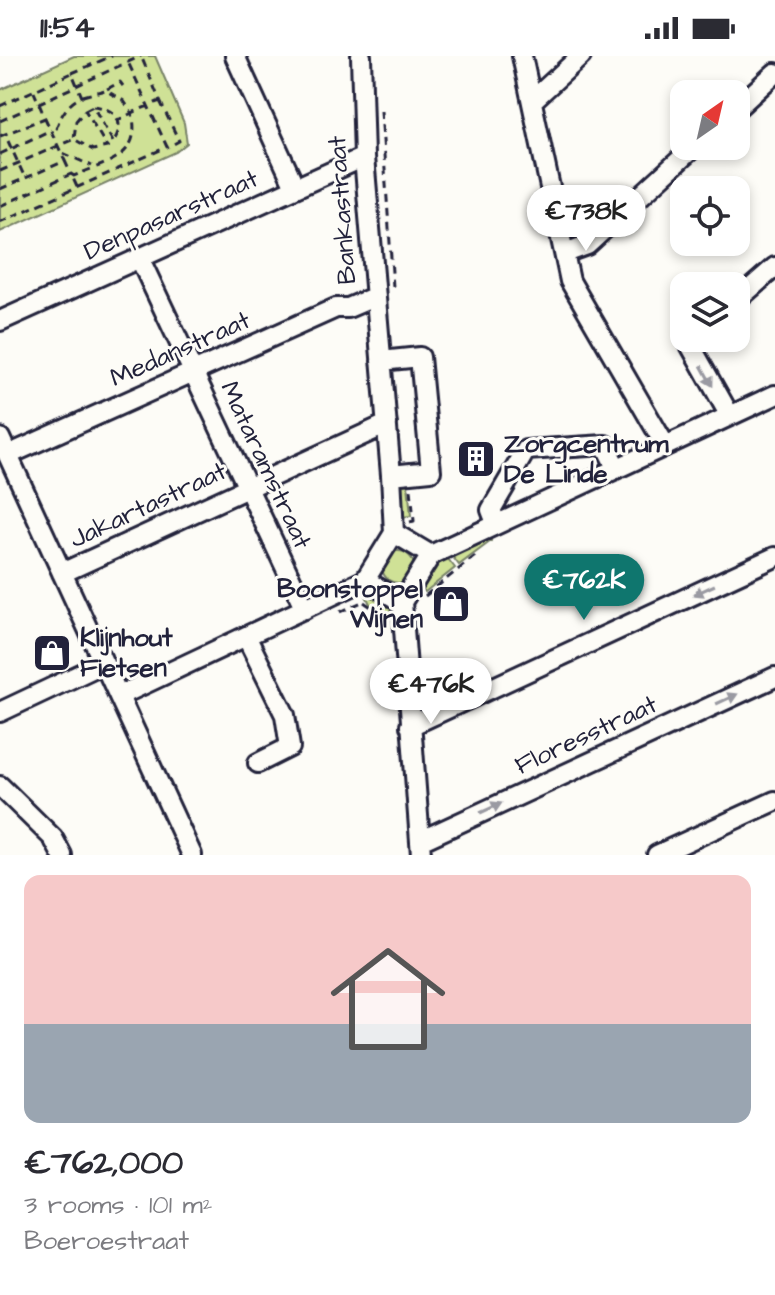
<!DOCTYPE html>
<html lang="en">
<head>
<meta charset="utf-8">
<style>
	:root { --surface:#fff; --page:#f7f7f7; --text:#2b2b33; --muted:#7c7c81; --accent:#0f766e }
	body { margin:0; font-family:"Architects Daughter",sans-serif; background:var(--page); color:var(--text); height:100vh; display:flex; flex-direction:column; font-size:30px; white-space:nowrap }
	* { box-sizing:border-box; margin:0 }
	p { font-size:26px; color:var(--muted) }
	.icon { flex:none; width:44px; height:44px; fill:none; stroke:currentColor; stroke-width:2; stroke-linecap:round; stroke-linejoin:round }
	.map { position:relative; height:799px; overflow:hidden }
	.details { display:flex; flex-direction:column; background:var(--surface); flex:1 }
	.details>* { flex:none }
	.needle { width:52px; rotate:34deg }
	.fabs { position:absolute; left:670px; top:24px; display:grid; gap:16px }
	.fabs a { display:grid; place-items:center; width:80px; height:80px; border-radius:16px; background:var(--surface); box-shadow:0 4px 12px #0003; font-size:40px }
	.price { position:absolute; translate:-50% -68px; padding:0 18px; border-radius:28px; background:#fff; color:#222; font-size:26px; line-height:52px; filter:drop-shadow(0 2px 4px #0008) }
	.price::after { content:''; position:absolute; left:50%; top:48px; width:24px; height:18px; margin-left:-12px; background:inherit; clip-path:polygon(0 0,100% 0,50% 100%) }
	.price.active { background:var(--accent); color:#fff }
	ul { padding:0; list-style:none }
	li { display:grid; align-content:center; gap:16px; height:424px; padding:0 24px }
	li span { display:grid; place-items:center; height:248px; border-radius:16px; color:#555 }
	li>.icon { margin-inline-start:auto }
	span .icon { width:144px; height:144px; fill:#fffc; stroke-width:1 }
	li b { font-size:34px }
	.status { display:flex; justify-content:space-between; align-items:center; height:56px; padding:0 40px; background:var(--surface); direction:ltr }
	.status svg { height:22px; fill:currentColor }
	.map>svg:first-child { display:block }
</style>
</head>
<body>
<div class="status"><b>11:54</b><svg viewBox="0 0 49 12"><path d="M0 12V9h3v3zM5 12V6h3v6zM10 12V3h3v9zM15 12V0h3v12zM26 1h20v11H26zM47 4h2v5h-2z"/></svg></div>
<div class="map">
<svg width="775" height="799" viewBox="0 0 775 799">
	<rect width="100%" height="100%" fill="#fdfcf7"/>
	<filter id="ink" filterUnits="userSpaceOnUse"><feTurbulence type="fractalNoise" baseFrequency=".0125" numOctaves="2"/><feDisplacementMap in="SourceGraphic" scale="16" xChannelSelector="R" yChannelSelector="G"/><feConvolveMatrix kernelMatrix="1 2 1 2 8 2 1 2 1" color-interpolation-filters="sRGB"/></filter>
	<g filter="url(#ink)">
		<path fill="#cfe196" stroke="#788268" stroke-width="2" d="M74,0H155L184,67L187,87L176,96L0,176V34Z
			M408,428L411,460L401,461L399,429Z
			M483,483H491V485L459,509L452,500L479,488Z
			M382 511a16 16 0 1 1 32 0a16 16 0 1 1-32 0Z
			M445,499L455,512L425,536L422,533Z
			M363,533L395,552L387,558L370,548Z"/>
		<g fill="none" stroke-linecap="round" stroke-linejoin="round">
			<g stroke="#22223b" stroke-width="24">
				<path id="minor" d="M235,0L295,131
					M361,0L364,101L391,419L394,477
					M522,0L570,225L665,389
					M532,45L581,0
					M736,53L775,17
					M565,197L587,189L695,90
					M139,201L305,553
					M736,245L775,211
					M0,265L364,101
					M694,282L689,287L730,360
					M381,305L420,301L431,415L391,419
					M0,382L192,799
					M8,399L336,252H348L374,241
					M496,467L491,454L526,394L605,389L616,411
					M394,477L431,499
					M431,499L775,339
					M62,517L387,368
					M365,524L394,477
					M365,524L402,546
					M402,546L421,799
					M402,546L431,499
					M246,580L285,659L290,691L258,707
					M119,640L365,524
					M0,656L104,607
					M410,670L775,501
					M0,730L53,782L62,799
					M420,785L775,621
					M657,799L775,745"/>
			</g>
			<path stroke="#22223b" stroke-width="3" stroke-dasharray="8 6" stroke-linecap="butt" d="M72,17L112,0
				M107,33L120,26L123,30
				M83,40L105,34L124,45L132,57L160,45L141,0
				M160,45L179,85L168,91
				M0,50L72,17L82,41C66,47 59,63 54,79
				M93,50C115,52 127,66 113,86
				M85,54L93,50L113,86L107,91
				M381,55L393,231
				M45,62L65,105
				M0,65L141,0
				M0,80L45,62L34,36
				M8,85L25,122
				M63,97L92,110
				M0,98L51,74
				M0,115L74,83L93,94L107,91L85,54L76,65L74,83
				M77,131L71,118L74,120C104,106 143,103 132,57L118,64
				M0,133L65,105L71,118L0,150
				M0,166L167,91L128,6
				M410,466L414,465L411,433
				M425,540L479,497
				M364,546L385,561L387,560
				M340,556L362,546"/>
			<use href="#minor" stroke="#fdfcf7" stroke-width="18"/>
		</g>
		<defs><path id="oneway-solid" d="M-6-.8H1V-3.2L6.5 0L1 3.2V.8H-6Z" transform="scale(2)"/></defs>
		<g fill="#9a9aa2">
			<use href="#oneway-solid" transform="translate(707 320) rotate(61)"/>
			<use href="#oneway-solid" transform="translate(704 534) rotate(155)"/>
			<use href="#oneway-solid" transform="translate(727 643) rotate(-25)"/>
			<use href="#oneway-solid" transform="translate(491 752) rotate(-25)"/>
		</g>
	</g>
	<defs>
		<g id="building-square" transform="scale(2)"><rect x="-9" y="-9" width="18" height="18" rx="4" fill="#22223b" stroke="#fdfcf7"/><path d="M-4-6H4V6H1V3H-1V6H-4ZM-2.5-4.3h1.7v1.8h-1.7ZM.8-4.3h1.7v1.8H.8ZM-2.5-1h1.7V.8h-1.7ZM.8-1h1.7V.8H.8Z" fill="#fff"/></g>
		<g id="shop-square" transform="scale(2)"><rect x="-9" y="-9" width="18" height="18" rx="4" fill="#22223b" stroke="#fdfcf7"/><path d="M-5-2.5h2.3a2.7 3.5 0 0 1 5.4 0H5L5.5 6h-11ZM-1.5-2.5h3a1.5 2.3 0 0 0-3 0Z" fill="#fff"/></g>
	</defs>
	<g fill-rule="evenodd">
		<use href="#building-square" x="476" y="403"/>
		<use href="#shop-square" x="451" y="548"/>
		<use href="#shop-square" x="52" y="597"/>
	</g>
	<g text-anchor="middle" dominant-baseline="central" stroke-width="6" stroke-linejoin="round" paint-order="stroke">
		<g font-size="26" fill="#22223b" stroke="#fdfcf7">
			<text transform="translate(342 154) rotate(-94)">Bankastraat</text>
			<text transform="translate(171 159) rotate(-24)">Denpasarstraat</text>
			<text transform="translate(180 293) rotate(-24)">Medanstraat</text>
			<text transform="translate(266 409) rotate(65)">Mataramstraat</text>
			<text transform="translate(148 449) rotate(-25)">Jakartastraat</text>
			<text transform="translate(586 679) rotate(-25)">Floresstraat</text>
		</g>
		<g font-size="26" font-weight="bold" fill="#22223b" stroke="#fdfcf7" text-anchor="start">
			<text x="504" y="388">Zorgcentrum<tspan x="504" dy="30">De Linde</tspan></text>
			<text x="423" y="533" text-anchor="end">Boonstoppel<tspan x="423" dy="30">Wijnen</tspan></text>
			<text x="80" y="582">Klijnhout<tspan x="80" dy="30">Fietsen</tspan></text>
		</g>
	</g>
</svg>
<div class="fabs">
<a><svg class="needle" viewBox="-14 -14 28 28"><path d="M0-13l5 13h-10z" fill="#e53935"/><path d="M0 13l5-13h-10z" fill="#7c7c81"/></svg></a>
<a><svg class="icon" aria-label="locate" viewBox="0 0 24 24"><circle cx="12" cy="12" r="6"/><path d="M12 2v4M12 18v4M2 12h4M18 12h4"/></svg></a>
<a><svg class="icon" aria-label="layers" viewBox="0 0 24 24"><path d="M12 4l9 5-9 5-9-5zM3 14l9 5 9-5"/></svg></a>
</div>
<b class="price" style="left:586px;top:197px">€738K</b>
<b class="price active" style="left:584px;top:566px">€762K</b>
<b class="price" style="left:431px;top:670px">€476K</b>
</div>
<section class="details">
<ul>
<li><span style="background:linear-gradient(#f6c9c9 60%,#9aa5b1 0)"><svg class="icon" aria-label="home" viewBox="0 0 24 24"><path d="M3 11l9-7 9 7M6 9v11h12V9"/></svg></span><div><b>€762,000</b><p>3 rooms · 101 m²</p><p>Boeroestraat</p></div></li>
</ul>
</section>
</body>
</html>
